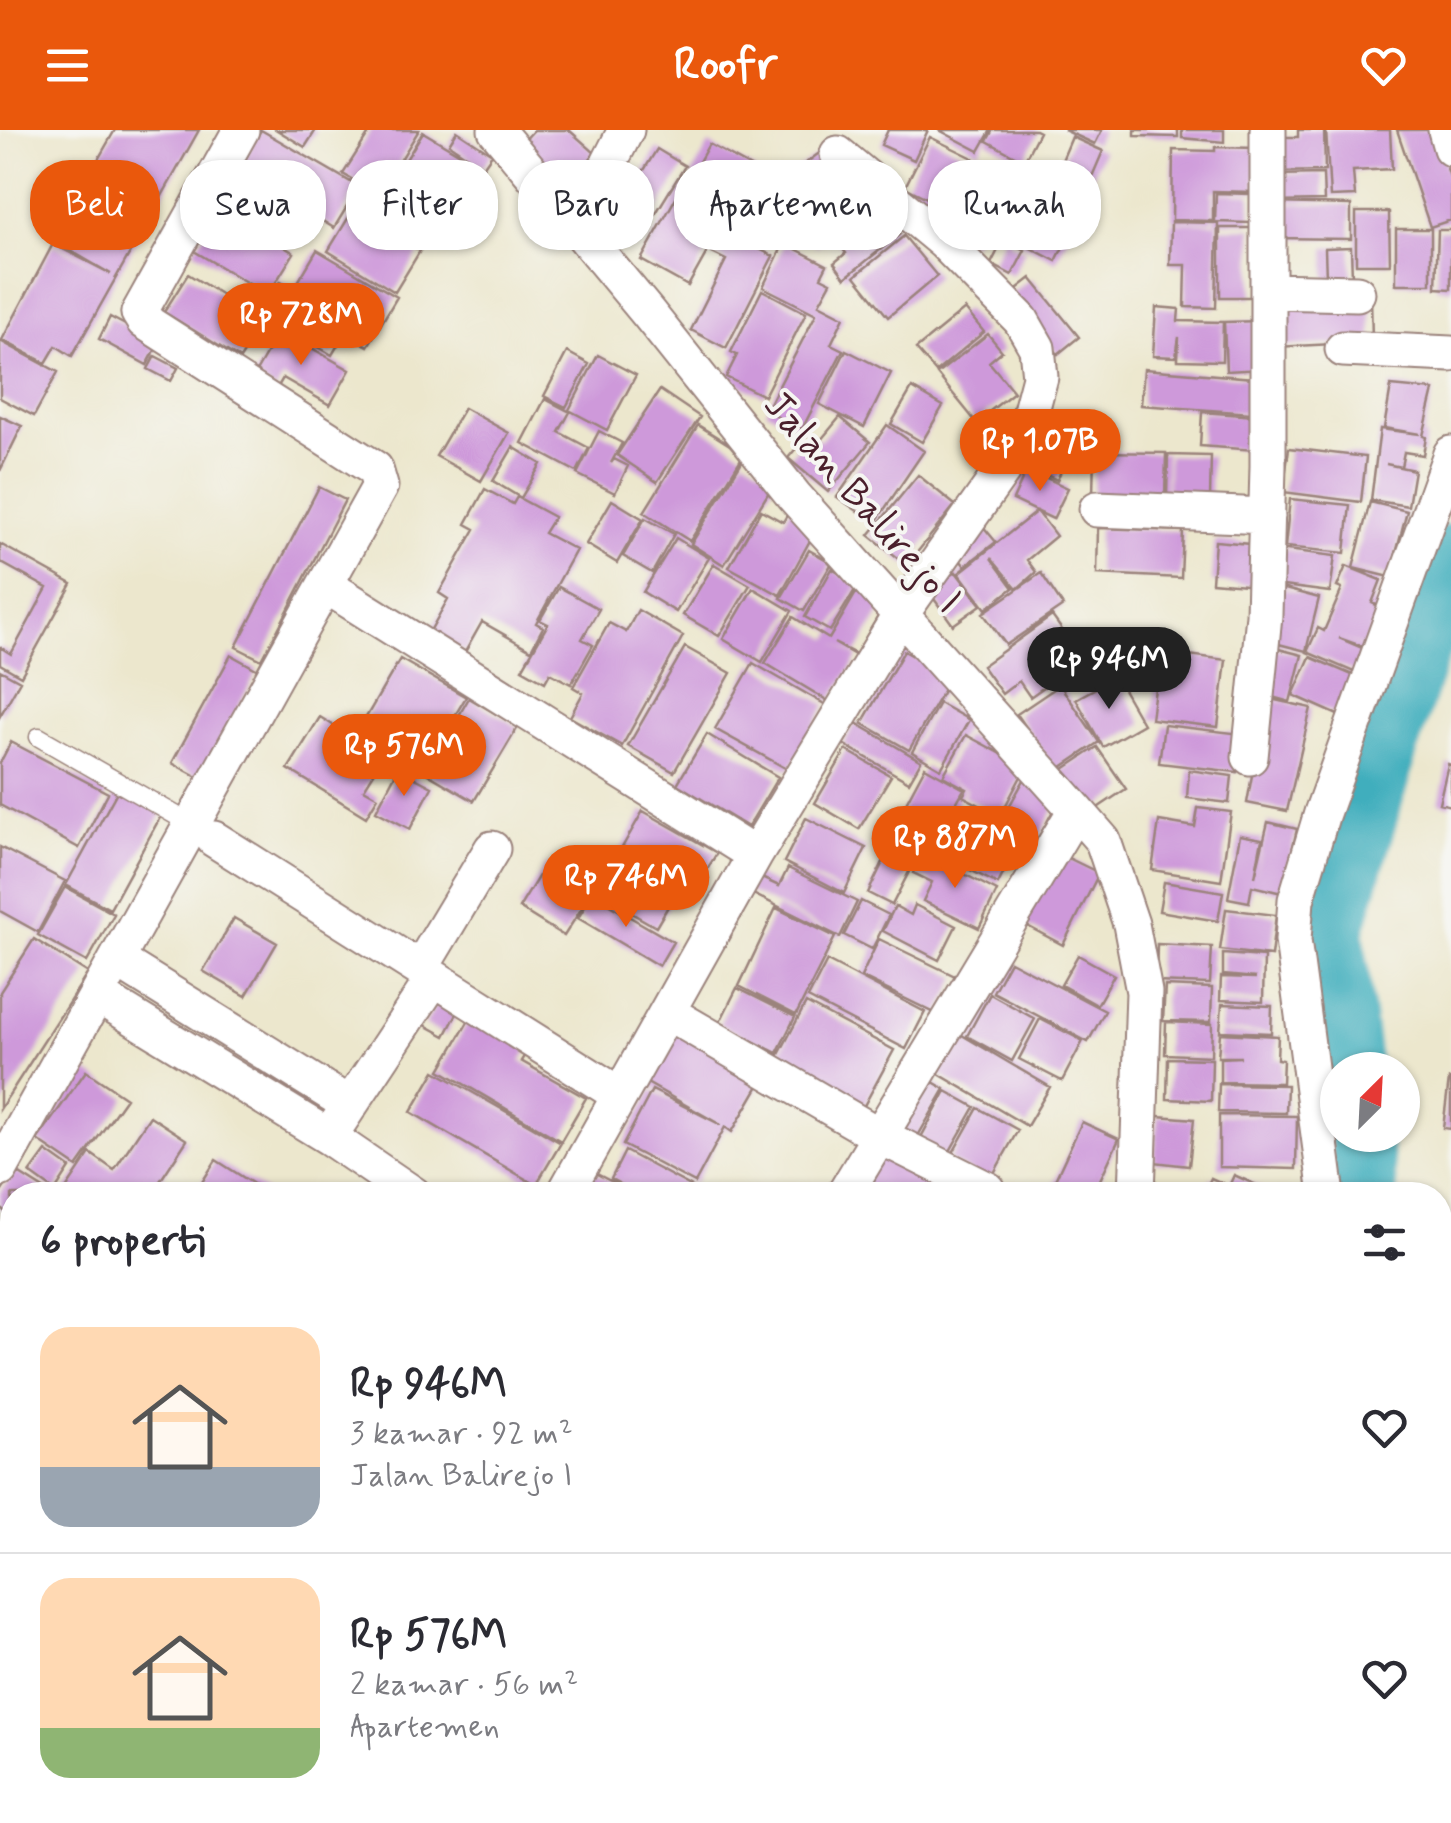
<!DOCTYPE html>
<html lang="id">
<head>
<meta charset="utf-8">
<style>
	:root { --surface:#fff; --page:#f7f7f7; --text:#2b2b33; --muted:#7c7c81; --line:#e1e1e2; --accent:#ea580c }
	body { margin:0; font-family:Mynerve,sans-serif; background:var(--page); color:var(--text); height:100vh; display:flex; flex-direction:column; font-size:38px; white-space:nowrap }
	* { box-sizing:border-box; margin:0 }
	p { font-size:32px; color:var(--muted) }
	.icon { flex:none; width:55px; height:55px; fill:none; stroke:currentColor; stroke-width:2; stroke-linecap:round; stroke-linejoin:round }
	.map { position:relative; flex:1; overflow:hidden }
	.details { position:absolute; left:0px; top:1052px; width:1452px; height:642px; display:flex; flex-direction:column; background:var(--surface); border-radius:40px 40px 0 0; box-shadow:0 2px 8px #0004 }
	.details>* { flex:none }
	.hud { position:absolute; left:30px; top:30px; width:1392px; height:90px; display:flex; gap:20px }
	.needle { width:65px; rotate:24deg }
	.tools { position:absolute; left:1320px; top:922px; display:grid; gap:20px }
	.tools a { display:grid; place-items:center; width:100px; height:100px; border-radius:50%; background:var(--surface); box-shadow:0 2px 8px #0004; font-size:50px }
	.price { position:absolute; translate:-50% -85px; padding:0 22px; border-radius:35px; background:var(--accent); color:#fff; font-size:32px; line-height:65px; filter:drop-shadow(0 2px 5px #0008) }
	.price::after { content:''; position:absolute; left:50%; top:60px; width:30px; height:22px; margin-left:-15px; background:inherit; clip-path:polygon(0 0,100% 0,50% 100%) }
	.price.current { background:#222; color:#fff }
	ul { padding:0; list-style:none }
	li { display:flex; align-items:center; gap:30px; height:250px; padding:0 40px }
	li+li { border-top:2px solid var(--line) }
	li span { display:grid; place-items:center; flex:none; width:280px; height:200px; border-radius:30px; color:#555 }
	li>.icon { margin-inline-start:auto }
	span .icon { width:120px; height:120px; fill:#fffc; stroke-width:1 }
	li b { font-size:42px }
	h2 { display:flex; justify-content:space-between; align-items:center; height:120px; padding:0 40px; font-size:42px }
	.chip { padding:0 35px; border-radius:40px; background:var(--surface); box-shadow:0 2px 8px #0004; font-size:35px; line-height:90px }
	.chip.current { background:var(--accent); color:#fff }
	header { display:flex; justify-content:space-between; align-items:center; height:130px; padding:0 40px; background:var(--accent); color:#fff; font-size:45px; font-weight:700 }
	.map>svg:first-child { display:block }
</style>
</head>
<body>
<header><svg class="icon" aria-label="menu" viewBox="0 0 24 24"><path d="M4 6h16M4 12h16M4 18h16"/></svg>Roofr<svg class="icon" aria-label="heart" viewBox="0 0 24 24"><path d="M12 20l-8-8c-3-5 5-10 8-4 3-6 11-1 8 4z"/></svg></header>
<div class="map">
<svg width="1451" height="1693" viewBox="0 0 1451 1693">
	<rect width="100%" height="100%" fill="#f6f6f2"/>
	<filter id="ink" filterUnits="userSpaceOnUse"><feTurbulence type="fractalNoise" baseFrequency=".01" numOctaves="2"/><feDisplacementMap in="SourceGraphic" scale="20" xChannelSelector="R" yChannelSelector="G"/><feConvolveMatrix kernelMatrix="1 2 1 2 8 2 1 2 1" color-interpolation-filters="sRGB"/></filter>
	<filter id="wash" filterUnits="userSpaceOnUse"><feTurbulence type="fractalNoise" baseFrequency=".0048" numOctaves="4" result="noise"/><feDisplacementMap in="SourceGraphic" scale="40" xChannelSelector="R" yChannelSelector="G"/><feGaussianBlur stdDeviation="2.25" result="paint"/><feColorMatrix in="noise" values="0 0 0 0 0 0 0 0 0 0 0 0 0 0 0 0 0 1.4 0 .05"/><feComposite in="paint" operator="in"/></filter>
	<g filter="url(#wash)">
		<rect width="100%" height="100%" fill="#ece7cd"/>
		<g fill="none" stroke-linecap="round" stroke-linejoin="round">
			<path stroke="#40aebd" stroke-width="62" d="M1351,940L1333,801L1390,608L1451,425
				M1360,1005L1367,1065
				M1440,1263V1512
				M1398,1693L1400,1682"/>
		</g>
		<g id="blocks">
			<path fill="#ce99da" d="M115,0H199L72,226L56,216L46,233L2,210L53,114L111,144L52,110Z
				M261,0L359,57L334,98L238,39Z
				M277,0H316L305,17Z
				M371,0H419L379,65L343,44Z
				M534,0H569L595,23L566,56L520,15Z
				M888,0H928L914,30L881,15Z
				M939,0H991L979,21Z
				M993,0H1035L1039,2L1024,31L987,11Z
				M1064,0H1102L1095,14Z
				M1135,0H1178V7L1135,6Z
				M1182,0H1224V12L1182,8Z
				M1298,0H1324L1325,41L1273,42V7H1298Z
				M1326,0H1390L1392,39L1353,41L1355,66L1330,67Z
				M1397,0H1434L1451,50V90L1430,97Z
				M457,1L492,24L483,37L449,14Z
				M423,2L475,33L454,67L402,36Z
				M930,7L973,28L947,78L905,57Z
				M1072,7L1103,21L1085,63L1054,49Z
				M709,14L756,40L733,80L704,63L708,56L691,46Z
				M1215,17L1256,18L1255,62L1213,61V91L1172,90L1173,20L1215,21Z
				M657,19L685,36L648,96L620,79Z
				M822,21L849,57L831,70L848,93L874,72L900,104L845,148L834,133L846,123L831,105L816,116L772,58Z
				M1014,29L1088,67L1056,131L1015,110L1037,65L1032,63L1008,112L1025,120L1012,145L991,134L1004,108L981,96L973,113L942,98L973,35L1004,50Z
				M401,39L456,72L440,99L385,65Z
				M1323,44L1324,71L1272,72V45Z
				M683,55L730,81L688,156L641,130Z
				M364,62L388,77L377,96L420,121L395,162L328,121Z
				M1216,63L1251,64V93L1215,92Z
				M228,66L252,80L245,93L294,123L268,165L194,121Z
				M1274,73L1351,75V109L1273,108Z
				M1356,82H1389L1390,134H1356Z
				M1171,92L1218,93L1216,178L1185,177L1186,135H1170Z
				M1220,98H1252L1253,167H1220Z
				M1396,99H1431V154H1396Z
				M1438,100H1451V159L1436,158Z
				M723,101L773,126L726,218L691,200L726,130L712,123Z
				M904,106L937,146L888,187L855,146Z
				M784,113L827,135L821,147L831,152L819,174L844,187L831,214L843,220L802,299L766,281L816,184L763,157Z
				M1351,117L1352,148L1326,149L1325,118Z
				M317,120L397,167L368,216L346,204L355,189L352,191L295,157Z
				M188,144L264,191L240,229L164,182Z
				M1031,148L1079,207L1058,224L1009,165Z
				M281,151L351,193L332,225L262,184Z
				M762,160L806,183L764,266L726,247L737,225L731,222Z
				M1371,165L1372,212L1276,217L1275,166Z
				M1156,177L1179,179L1178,191L1223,192L1222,231L1178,230L1179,207L1176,227L1153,226Z
				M965,179L984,202L936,242L916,219Z
				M110,187L159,213L147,235L99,209Z
				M1260,191L1263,239L1226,241L1224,192Z
				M280,200L350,240L330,275L283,248L276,260L253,247Z
				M988,204L1002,221L989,232L1014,262L976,292L937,244Z
				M0,211L58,242L34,286L0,268Z
				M846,220L891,243L864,297L819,274Z
				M567,222L589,234L566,277L544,266Z
				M598,225L636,245L607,300L569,280Z
				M155,226L178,238L171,251L148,239Z
				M1144,239L1253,248L1251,283L1141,275Z
				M1391,256L1434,260L1423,306L1426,307L1423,325L1404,322L1401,337L1386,334L1414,340L1408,376L1371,370L1380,299L1420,304L1384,298Z
				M912,258L943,276L922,312L891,294Z
				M660,260L700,287L657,352L617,325Z
				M545,269L570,282L559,302L589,318L577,342L522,313Z
				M464,278L509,303L481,351L436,326Z
				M1045,282L1073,295L1058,327L1066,330L1057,350L1021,333Z
				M1202,282L1256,286L1255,320L1200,316Z
				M0,286L22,296L0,341Z
				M840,287L870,312L828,362L788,328L809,303L820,311Z
				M698,295L744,324L690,411L644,382Z
				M887,295L924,321L875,393L837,367Z
				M599,301L622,313L611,333L614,329L628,336L615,363L577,344Z
				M513,317L541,334L521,368L493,351Z
				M1289,318L1366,327L1361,372L1283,362Z
				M1094,322L1166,323L1165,368L1093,366Z
				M1168,325L1211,326L1210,368L1167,367Z
				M744,328L777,349L724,435L691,414Z
				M1027,339L1068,358L1053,389L1013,370Z
				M918,345L955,375L907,435L869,405Z
				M319,357L345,370L262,530L236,517Z
				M485,359L513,374L517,367L554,387L544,403L576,420L536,493L543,497L531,520L482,492L465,522L429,503L448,469L439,463L475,399L466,394Z
				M1290,369L1350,375L1345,423L1285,417Z
				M612,370L643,389L617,433L586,414Z
				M1370,372L1407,381L1390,447L1353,438Z
				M791,378L819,394L780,465L729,437L761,380L783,392Z
				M1037,381L1056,406L1027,430L1036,442L1017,459L991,428L1013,458L986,479L959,443Z
				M645,388L674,404L652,443L623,426Z
				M977,389L996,412L965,436L951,419Z
				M1098,398L1183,401L1181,448L1097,444Z
				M676,408L709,428L676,482L643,462Z
				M1215,411L1261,415L1257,456L1212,452Z
				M0,414L72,454L21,546L0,534V517L11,524L47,458L0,432Z
				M1279,419L1335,426L1330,462L1275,455Z
				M809,420L832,433L804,481L781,468Z
				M714,434L750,455L719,506L683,485Z
				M1346,436L1381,450L1372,473L1381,477L1364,517L1339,508L1367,520L1356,543L1307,522L1318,498L1324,501L1342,459L1337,457Z
				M832,439L858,455L830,501L805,487Z
				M956,442L981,475L953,495L929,462Z
				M1041,443L1063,476L1006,515L983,483Z
				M860,456L887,471L856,524L834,513L858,527L830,572L765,533L793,487L829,509Z
				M559,457L599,479L582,509L593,515L571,554L550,543L545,552L522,539L548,494L540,490Z
				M753,458L792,481L762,532L723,509Z
				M1281,458L1319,468L1306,521L1267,511Z
				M638,480L683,506L622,616L570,587L583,563L573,557L609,493L626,502Z
				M1052,486L1083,529L1030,567L1019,551L1002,564L982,536Z
				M685,517L731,543L674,642L628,616Z
				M1271,517L1302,525L1290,572L1258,563Z
				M904,521L951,547L909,620L862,593Z
				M1160,521L1226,530L1218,597L1151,589Z
				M231,525L258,540L200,648L172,633Z
				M1310,527L1357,547L1340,586L1293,565Z
				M400,529L466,567L434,621L411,608L400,626L358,601Z
				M753,533L826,575L789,640L715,599Z
				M0,540L20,551L0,586Z
				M1116,547L1143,594L1103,617L1076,569Z
				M1060,555L1099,612L1056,641L1017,584Z
				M469,568L518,597L474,671L426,643Z
				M1266,568L1311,578L1287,681L1247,673Z
				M939,573L969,590L941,639L912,622Z
				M320,587L384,627L364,659L378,667L366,687L288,639Z
				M856,593L921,631L909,652L843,614Z
				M1164,595L1242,604L1237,642L1159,633Z
				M707,604L778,647L748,697L677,654Z
				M966,605L1026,637L1000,686L963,666L967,659L943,646Z
				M11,612L108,663L79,718L0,675V633Z
				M1097,617L1126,659L1087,685L1058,643Z
				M846,620L891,646L859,699L815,673Z
				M1448,634L1451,635V676L1439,673Z
				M925,637L964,659L930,720L892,699Z
				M398,639L432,657L410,699L376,681Z
				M1189,640L1232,646L1229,673L1187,668Z
				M1024,650L1059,669L1037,711L1001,691Z
				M119,658L163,682L110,779L66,755Z
				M957,675L1022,706L998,754L956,733L963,719L941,708Z
				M1198,678L1231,682L1221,751L1152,740L1159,691L1195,697Z
				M643,681L717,723L690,768L677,761L656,797L596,763Z
				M806,688L866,718L844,763L784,732Z
				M1268,692L1297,699L1282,763L1252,756L1249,772L1228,768L1240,705L1262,709L1255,747Z
				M0,717L65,751L38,802L0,781Z
				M888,722L913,734L892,775L868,763Z
				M1056,722L1099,743L1063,815L1020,792Z
				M923,723L997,761L979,798L923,771L932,752L913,743Z
				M546,734L592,762L564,806L519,778Z
				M788,738L857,772L840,807L747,761L755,745L779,756Z
				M1164,752L1223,762L1218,791L1159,781Z
				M65,757L114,784L87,832L38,805Z
				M592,765L673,812L659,836L578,788Z
				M861,771L889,785L872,819L844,805Z
				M915,775L956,796L939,830L883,801L895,776L911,785Z
				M776,778L835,807L796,885L739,856Z
				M1226,779L1276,785L1271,826L1220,820Z
				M234,788L277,813L246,866L203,841Z
				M34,809L88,843L0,979V862Z
				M879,809L957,847L939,885L861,847Z
				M1157,814L1212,817L1210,854L1156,852Z
				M1223,824L1264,827L1263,872L1220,870L1221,847L1256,848L1223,845Z
				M1078,825L1114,845L1097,875L1061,855Z
				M827,831L925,882L906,919L808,868Z
				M1010,831L1105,881L1088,912L993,862Z
				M1165,856L1212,858L1211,892L1163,891Z
				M737,858L795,887L777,923L719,894Z
				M443,861L463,872L445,906L425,895Z
				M990,864L1035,889L1012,931L967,906Z
				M806,873L894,920L860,983L773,936Z
				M1222,874L1272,876L1271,903L1220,901Z
				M473,883L530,917L521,931L586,968L561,1011L440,940Z
				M1040,889L1083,911L1062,951L1019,929Z
				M1166,892L1212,894L1211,926L1165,924Z
				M950,898L1050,957L1027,996L927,937Z
				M668,899L764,947L732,1002L725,997L695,1053L623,1015L652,960L721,995L640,949Z
				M1220,903L1278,906L1277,929L1283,930L1282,953L1220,952V928L1241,927H1218Z
				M1168,928L1212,929L1211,971L1167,969Z
				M86,941L126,968L77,1037L37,1010Z
				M435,941L561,1013L536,1055L411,982Z
				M921,945L945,959L915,1011L891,997Z
				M1449,949H1451V999L1443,998Z
				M1219,954L1287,955L1286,983L1218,982Z
				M946,961L975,977L946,1028L918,1013Z
				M978,978L1018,1000L989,1052L949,1030Z
				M1219,985L1297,986L1296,1039L1219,1037Z
				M150,986L187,1010L151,1065H62L90,1023L114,1040Z
				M1158,986L1194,989L1189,1036L1154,1032Z
				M1082,992L1119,1009L1093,1065H1053L1049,1063Z
				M884,1015L971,1065H875L862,1059Z
				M46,1021L70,1038L55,1061L30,1043Z
				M625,1021L694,1058L690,1065H641L611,1049Z
				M216,1030L271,1065H194Z
				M15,1041L45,1060L42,1065H12V1086L0,1078V1064Z
				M595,1043L637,1065H584Z
				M1234,1045L1261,1057L1258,1065H1203L1211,1048L1229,1056Z
				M2,1194L12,1201V1278L0,1269Z
				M0,1272L12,1280V1302L0,1319Z
				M0,1632L12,1640V1680L4,1693H0Z
				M14,1682H148L156,1688L152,1693H7Z
				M236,1682H367L360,1693H240L232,1688Z
				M507,1682H541L552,1693H497Z
				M556,1682H592L583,1693H568Z
				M618,1682H669L680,1693H608Z
				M785,1682H840L845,1693H790Z"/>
		</g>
	</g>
	<g filter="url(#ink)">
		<use href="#blocks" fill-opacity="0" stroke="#9b837c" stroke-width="2.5"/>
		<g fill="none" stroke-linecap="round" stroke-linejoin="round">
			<g stroke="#9b837c" stroke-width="21">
				<path id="service" d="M39,607L191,694
					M1197,1682L1205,1693
					M1281,1693L1287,1682"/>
			</g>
			<g stroke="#9b837c" stroke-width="39">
				<path id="minor" d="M496,0L648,183L794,366L1076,680L844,1065
					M1446,0L1451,18
					M576,98L626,0
					M1269,161L1357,163
					M1343,219L1451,224
					M1097,379L1267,386
					M325,455L755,725
					M1250,627L1264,485L1268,336V0
					M1076,680L1103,711L1131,794L1144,862L1137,1065
					M214,709L607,957
					M117,830L350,975
					M420,839L492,719
					M97,865L329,1007L414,1065
					M667,882L878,1005L988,1060
					M338,993L434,848
					M0,1039L380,356L375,339L144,191L139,183L241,0
					M564,1065L755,725L901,484L1007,334L1030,285L1040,247L1037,218L1021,190L944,112L838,24
					M1327,1065L1293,810L1296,770L1322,683L1451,324
					M0,1117L12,1125
					M1004,1693L1020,1682"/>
			</g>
			<use href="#service" stroke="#fff" stroke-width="18"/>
			<use href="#minor" stroke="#fff" stroke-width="35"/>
		</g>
	</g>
	<g text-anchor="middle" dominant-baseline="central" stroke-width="8" stroke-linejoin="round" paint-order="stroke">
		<g font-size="40" fill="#4a1f2b" stroke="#f6f6f2">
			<text transform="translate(862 373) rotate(49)">Jalan Balirejo I</text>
		</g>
	</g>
</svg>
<div class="tools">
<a><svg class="needle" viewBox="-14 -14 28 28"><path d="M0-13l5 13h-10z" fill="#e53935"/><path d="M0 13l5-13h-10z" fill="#7c7c81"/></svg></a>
</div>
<b class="price" style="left:301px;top:238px">Rp 728M</b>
<b class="price" style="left:1040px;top:364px">Rp 1.07B</b>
<b class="price current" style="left:1109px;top:582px">Rp 946M</b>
<b class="price" style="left:404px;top:669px">Rp 576M</b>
<b class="price" style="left:955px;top:761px">Rp 887M</b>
<b class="price" style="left:626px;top:800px">Rp 746M</b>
<div class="hud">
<a class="chip current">Beli</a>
<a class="chip">Sewa</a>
<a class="chip">Filter</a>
<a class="chip">Baru</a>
<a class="chip">Apartemen</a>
<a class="chip">Rumah</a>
</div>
<section class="details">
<h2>6 properti<svg class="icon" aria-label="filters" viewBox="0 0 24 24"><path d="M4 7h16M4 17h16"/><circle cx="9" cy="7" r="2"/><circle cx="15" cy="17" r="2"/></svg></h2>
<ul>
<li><span style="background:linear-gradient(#ffd9b3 70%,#9aa5b1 0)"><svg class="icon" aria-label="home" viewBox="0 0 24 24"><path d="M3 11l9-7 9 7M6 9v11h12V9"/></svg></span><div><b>Rp 946M</b><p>3 kamar · 92 m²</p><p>Jalan Balirejo I</p></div><svg class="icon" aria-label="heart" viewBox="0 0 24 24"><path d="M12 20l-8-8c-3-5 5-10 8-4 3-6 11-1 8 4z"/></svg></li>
<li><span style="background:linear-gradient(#ffd9b3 75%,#8fb573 0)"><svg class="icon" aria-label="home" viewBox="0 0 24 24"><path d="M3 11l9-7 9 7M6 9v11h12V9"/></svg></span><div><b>Rp 576M</b><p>2 kamar · 56 m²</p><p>Apartemen</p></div><svg class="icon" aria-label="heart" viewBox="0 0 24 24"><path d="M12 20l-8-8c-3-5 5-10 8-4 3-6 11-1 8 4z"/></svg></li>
</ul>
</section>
</div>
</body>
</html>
